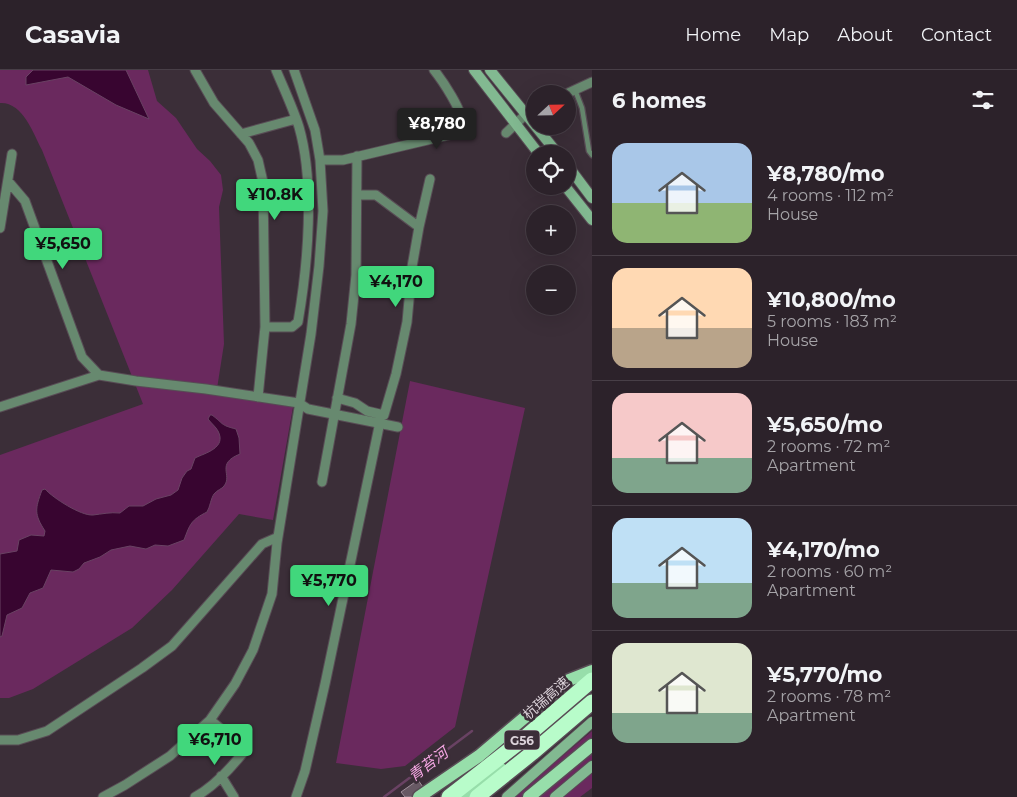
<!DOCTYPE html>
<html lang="en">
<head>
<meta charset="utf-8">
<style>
	:root { --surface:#2c222a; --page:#342a32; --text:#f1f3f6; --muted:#a6a4a8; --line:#483f47; --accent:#41d77c }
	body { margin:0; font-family:Montserrat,"Noto Sans SC",sans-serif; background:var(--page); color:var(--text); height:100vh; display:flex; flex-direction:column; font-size:19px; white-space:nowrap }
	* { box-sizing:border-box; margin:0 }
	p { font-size:16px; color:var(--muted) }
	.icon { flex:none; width:28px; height:28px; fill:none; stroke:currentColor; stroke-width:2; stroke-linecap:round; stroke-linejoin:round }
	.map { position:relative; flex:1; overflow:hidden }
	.side { display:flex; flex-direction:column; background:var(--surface); width:425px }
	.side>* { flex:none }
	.needle { width:32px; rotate:68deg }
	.tools { position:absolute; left:526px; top:15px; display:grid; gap:10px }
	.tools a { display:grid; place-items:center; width:50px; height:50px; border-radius:50%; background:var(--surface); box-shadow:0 5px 20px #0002,0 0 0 1px var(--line); font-size:25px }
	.price { position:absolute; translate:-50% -42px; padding:0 11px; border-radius:5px; background:var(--accent); color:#111; font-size:16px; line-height:32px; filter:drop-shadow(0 1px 2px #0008) }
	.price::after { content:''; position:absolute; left:50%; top:30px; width:15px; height:11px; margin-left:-8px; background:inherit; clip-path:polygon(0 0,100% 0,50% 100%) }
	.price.selected { background:#222; color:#fff }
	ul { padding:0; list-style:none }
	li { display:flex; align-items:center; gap:15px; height:125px; padding:0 20px }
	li+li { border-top:1px solid var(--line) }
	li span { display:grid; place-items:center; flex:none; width:140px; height:100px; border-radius:15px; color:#555 }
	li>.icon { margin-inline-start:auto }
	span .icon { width:60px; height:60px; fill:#fffc; stroke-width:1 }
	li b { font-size:21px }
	h2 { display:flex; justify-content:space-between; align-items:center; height:60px; padding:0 20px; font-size:21px }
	header { display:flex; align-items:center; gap:30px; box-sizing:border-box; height:70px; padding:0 25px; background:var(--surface); border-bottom:1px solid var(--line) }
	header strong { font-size:24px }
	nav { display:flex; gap:28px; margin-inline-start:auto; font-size:18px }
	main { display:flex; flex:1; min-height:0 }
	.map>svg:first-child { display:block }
</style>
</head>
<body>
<header>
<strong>Casavia</strong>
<nav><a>Home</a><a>Map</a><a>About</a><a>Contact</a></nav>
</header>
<main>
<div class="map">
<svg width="592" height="727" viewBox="0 0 592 727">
	<rect width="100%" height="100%" fill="#3b2e38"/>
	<path fill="#6a295e" d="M0,0H148L157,31L176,48L197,79L210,91L221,105L223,120L219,137L224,274L216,325L293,337L273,450L239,444L172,520L132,558L33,619L9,628H0V385L143,334L42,80C33,63 23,32 0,33Z
		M410,311L525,338L455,657L405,696L381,699L336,693Z
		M592,661V718L580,727H514Z"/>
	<path fill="#380530" stroke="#694263" d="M33,0H126L149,49L116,35L68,7L26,15V7Z
		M210,345H212C224,354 220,355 236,359L239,368L240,384C215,394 233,405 224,416C222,419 217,420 214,424C211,428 210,437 207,442C191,450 190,454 184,470L168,476L155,475L146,479L130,476L111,480L100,487L84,493L79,499L73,502L51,500L43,518L30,523L22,538L7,545L2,566L0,567V484L17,481L19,470L31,465L44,466L45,461C34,444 35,439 42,420L45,419C53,428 81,446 93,445C102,444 110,442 120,443L129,436H143L156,429L171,425L178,420L182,408L187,401L191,399L195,388C205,383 227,378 218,361C216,357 211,353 208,349Z"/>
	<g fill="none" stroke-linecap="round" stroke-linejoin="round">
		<path stroke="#694263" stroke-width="2.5" d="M384,727L472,661"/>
	</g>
	<path fill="#685964" stroke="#a1919c" d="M418,710L430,727H405L401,722Z"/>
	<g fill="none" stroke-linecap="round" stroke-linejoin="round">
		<g stroke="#584c55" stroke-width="7">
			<path id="lane" d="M575,20L582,38L589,81L592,85"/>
		</g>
		<g stroke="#584c55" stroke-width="11">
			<path id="street" d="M195,0L214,33L249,73L258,90L263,112L265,257L258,327
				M566,24L592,12
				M506,63L525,45L535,39
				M241,64L296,49
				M320,90H343L457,63C460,60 462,58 462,53C463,41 442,10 434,0
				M8,111L25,131L82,287L99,305
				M357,125H376L419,157
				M0,158L12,84
				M265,257H292L298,252C308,194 315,113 299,57C293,38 284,19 276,0
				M337,328L355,333L367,341L384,345L396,304L407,252L412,197L419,157L430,109
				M0,337L99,305L136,311L206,319L299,333L308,339L398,357
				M322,412L351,254L356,205L357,86
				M0,670H18L47,661L142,598L172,576L262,474L278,467
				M221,706L234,727
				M103,727L125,715L170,686L210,650L235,614L253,580L272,524L277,473L311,264L319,196L323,141L320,90L315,60L294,0
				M195,727C215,716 232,697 246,679L210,650
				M296,727L305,701L325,614L380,352"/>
		</g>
		<g stroke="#584c55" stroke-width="12">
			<path id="secondary" d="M474,0L539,84
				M490,0L558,84
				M568,96L592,128
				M565,116L592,150
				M507,727L592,652
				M555,727L592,696"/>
		</g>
		<g stroke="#584c55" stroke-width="15">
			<path id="primary" d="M419,727L479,686L569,610L592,601
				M463,727L501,699
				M529,727L592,675"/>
		</g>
		<g stroke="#584c55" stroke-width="18">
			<path id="highway" d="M449,727L522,670L592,610
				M477,727L532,683L592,632"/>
		</g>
		<use href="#lane" stroke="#67896f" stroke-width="4.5"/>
		<use href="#street" stroke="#67896f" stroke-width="9"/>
		<use href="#secondary" stroke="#82b991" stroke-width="10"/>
		<use href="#primary" stroke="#97deaa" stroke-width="12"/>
		<use href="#highway" stroke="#b8fcca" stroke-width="15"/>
	</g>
	<g text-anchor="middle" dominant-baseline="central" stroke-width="5" stroke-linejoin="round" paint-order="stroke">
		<rect fill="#3b2e38" stroke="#aba1a9" stroke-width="1" x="504.5" y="660.5" width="35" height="19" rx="4"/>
		<g font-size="12" font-weight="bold" fill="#dbd2d9">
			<text x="522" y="670">G56</text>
		</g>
		<g font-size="14" fill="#dbd2d9" stroke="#3b2e38">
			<text transform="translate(546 628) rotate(-41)">杭瑞高速</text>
		</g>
		<g font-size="15" font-style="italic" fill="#f6a7e4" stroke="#3b2e38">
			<text transform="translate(428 694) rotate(-37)">青苔河</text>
		</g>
	</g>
</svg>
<div class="tools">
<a><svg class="needle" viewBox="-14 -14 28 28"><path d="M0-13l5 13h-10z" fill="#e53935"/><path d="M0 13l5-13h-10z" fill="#a6a4a8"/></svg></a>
<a><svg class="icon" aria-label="locate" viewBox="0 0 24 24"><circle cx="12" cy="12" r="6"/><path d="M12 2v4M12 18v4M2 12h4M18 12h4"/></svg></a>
<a>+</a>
<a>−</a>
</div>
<b class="price selected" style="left:437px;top:80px">¥8,780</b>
<b class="price" style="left:275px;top:151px">¥10.8K</b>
<b class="price" style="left:63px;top:200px">¥5,650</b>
<b class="price" style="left:396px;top:238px">¥4,170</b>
<b class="price" style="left:329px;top:537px">¥5,770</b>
<b class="price" style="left:215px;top:696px">¥6,710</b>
</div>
<section class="side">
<h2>6 homes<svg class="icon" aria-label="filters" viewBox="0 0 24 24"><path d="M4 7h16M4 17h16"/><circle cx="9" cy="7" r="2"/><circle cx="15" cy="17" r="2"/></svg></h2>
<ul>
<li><span style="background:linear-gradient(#a9c7e8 60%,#8fb573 0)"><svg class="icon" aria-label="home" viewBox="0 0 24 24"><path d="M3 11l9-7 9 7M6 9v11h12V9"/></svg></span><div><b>¥8,780/mo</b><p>4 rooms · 112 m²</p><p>House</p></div></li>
<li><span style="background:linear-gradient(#ffd9b3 60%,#b9a48a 0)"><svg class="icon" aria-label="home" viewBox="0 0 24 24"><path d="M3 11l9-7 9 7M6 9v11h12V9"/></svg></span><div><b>¥10,800/mo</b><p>5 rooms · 183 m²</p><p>House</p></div></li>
<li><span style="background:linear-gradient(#f6c9c9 65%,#7fa58c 0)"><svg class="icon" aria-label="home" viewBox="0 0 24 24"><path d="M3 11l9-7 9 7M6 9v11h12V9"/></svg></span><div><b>¥5,650/mo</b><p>2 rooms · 72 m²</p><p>Apartment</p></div></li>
<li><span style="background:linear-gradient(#bfe0f5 65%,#7fa58c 0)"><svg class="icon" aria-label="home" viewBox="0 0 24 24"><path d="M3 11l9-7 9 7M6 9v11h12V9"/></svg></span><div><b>¥4,170/mo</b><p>2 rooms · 60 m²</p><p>Apartment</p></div></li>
<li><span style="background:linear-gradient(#dfe7d0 70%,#7fa58c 0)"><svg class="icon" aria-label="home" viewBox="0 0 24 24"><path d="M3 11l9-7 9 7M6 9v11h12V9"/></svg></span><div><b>¥5,770/mo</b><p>2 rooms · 78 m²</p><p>Apartment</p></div></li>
</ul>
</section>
</main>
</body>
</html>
